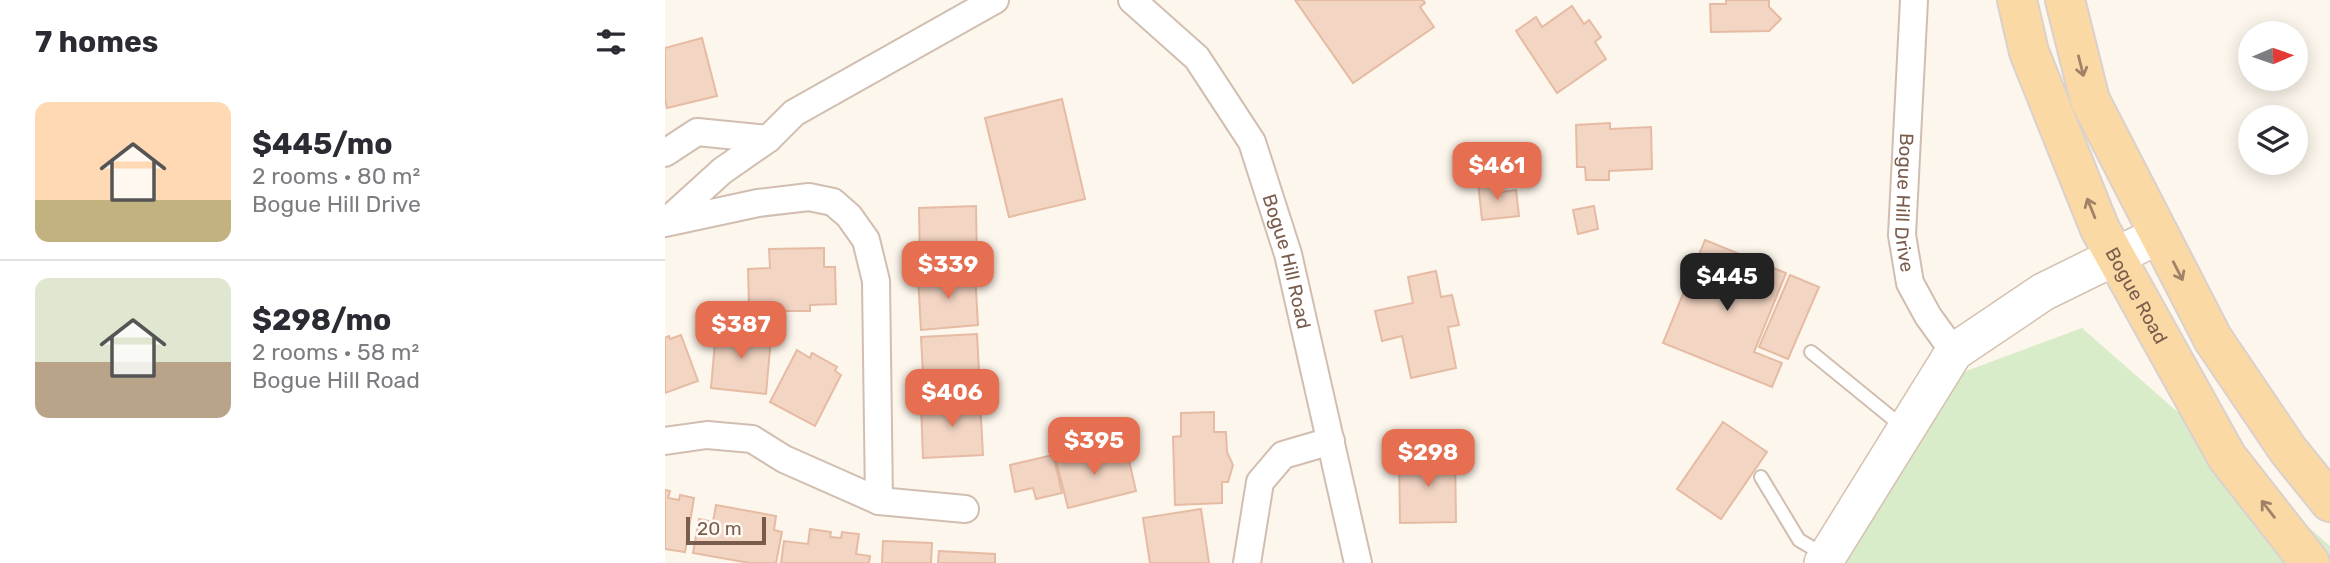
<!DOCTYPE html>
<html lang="en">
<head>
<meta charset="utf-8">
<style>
	:root { --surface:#fff; --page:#f2f2f3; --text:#2b2b33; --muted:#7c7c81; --line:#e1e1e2; --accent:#e76f51 }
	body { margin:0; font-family:Rubik,sans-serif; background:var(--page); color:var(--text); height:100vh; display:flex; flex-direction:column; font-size:26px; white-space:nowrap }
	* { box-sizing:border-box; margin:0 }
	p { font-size:23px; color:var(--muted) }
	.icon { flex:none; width:38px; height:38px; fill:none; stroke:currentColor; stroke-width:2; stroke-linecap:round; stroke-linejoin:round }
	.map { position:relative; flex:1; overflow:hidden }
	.side { display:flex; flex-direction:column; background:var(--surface); width:665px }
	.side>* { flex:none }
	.needle { width:46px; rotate:88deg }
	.controls { position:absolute; left:1573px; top:21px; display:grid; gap:14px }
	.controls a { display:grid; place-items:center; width:70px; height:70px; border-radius:50%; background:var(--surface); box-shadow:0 4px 18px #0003; font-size:35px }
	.scale { position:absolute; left:21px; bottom:18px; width:80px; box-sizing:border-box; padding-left:7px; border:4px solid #7a5c4d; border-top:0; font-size:19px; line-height:24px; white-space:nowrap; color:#7a5c4d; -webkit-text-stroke:5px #fffaf3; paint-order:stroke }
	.price { position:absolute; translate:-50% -60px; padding:0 16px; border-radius:14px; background:var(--accent); color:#fff; font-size:23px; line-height:46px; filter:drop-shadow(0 2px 4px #0008) }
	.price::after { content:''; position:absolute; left:50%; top:42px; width:21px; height:16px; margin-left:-10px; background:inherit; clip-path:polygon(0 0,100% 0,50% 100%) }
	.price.on { background:#222; color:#fff }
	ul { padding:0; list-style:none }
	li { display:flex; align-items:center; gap:21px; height:175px; padding:0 35px }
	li+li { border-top:2px solid var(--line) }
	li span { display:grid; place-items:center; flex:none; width:196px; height:140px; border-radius:14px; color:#555 }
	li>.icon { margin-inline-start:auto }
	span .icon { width:84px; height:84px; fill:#fffc; stroke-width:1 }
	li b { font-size:30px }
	h2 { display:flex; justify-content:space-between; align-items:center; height:84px; padding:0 35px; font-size:30px }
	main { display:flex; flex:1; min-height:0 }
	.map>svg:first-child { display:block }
</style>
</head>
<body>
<main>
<section class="side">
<h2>7 homes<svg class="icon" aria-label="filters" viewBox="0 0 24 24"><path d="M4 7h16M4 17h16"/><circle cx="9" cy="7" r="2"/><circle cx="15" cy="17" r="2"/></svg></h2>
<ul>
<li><span style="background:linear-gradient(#ffd9b3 70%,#c2b280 0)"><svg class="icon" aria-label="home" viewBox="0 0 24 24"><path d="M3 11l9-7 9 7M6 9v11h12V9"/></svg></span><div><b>$445/mo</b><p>2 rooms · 80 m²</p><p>Bogue Hill Drive</p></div></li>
<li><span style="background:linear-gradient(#dfe7d0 60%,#b9a48a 0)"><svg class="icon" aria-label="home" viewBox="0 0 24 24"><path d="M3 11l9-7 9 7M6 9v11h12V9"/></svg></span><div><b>$298/mo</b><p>2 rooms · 58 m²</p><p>Bogue Hill Road</p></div></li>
</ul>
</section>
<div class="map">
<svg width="1665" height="563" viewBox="0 0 1665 563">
	<rect width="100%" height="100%" fill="#fdf6ec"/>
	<path fill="#d8ecc9" d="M1417,328L1665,546V563H1176L1269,383Z"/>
	<path fill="#f3d5c3" stroke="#e6bba3" stroke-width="2" d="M630,0H758L760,3L755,7L769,27L688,83Z
		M1061,0H1104V7L1116,19L1104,31L1046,32L1045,4H1061Z
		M907,6L919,24L924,20L936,37L930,42L941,59L892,93L851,31L871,17L877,27Z
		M37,38L52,96L2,108L0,100V48Z
		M397,99L420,199L344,217L320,118Z
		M945,123V129L986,127L987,169L944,171V180H921L920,167H912L911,125Z
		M835,181L836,192L851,190L854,216L817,220L813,183Z
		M311,206L312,265L255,266L254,208Z
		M929,206L933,229L913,234L908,210Z
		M1040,240L1121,273L1089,352L1117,363L1107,387L998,343Z
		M159,248V267H170L171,304L145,305V311H109V306H84L83,269L105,268L104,249Z
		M771,271L776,297L787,295L794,325L783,327L791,368L746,378L737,336L717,341L710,311L748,303L743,277Z
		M310,272L313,325L256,330L253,276Z
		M1125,275L1154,287L1123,359L1094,347Z
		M67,326L95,328L94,336L106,338L101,394L46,388L51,330L66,332Z
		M312,334L315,391L259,394L256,337Z
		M16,335L33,381L0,393V338L4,336L5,339Z
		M132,350L145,358L147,353L172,367L170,371L176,375L150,426L105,402Z
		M315,400L318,455L258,458L256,404Z
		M549,412V432H561L562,452L568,465L563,482H557V503L510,505L508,437L516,436V413Z
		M1058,422L1102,452L1056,519L1012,489Z
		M429,447L432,460L462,452L471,491L403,508L390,456Z
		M769,452H790L791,522L735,523L734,453H752V462L769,461Z
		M388,455L397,493L371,499L368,488L350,492L345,465Z
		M0,490L5,491L3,498L14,500L15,495L29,498L20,552L0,549Z
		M51,505L111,516L109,530L117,532L111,563H85L28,553L34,519L48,522Z
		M536,509L544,563H485L478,518Z
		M145,529L166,532L165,537L176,538L177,532L194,534L191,554L205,556L204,563H116L119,541L143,544Z
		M218,541L267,543L266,563H217Z
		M274,551L330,554V563H273Z"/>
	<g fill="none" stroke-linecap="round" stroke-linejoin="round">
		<g stroke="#d1beb0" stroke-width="16">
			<path id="lane" d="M1146,352L1238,427
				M1096,477L1134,540L1161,556"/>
		</g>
		<g stroke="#d1beb0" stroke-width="30">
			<g id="street">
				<path id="s1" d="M467,0L532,58L587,142L623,254L693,563"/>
				<path id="s2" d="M1249,0L1237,235L1245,283L1263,316L1289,352"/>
				<path d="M0,153L32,132L103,139"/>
				<path d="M1,222L57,171L103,139L129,113L330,0"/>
				<path d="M0,223L93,203L144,197L168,202L184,216L201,240L211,281L214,501"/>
				<path d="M0,441L42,435L87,439L119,459L214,501L300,509"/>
				<path d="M582,563L595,482L618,455L666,441"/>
			</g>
		</g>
		<g stroke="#d6c0b0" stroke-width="40">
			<path id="secondary" d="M1158,563L1289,352L1378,292L1494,235"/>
		</g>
		<g stroke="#dad1cd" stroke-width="42">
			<g id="primary">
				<path id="s3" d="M1352,0L1364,52L1435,229L1562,457L1645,563"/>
				<path d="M1400,0L1425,100L1548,339L1623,450L1665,502"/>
			</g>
		</g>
		<use href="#lane" stroke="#fff" stroke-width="12"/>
		<use href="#street" stroke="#fff" stroke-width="26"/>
		<use href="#secondary" stroke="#fff" stroke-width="37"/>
		<use href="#primary" stroke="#fbd9a5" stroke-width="38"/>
	</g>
	<defs><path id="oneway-shaft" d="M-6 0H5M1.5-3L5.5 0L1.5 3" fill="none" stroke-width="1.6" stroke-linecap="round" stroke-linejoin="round" transform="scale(1.75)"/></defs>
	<g stroke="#a18267">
		<use href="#oneway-shaft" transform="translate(1416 66) rotate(76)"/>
		<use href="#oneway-shaft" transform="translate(1426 208) rotate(-112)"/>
		<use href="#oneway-shaft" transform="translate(1513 271) rotate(63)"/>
		<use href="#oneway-shaft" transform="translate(1603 509) rotate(-128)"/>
	</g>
	<g text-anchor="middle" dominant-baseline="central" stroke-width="5" stroke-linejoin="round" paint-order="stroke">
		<g font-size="19" fill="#7a5c4d" stroke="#fffaf3">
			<text stroke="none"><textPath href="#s2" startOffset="203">Bogue Hill Drive</textPath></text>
			<text stroke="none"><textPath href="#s1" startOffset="312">Bogue Hill Road</textPath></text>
			<text stroke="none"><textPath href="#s3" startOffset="320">Bogue Road</textPath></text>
		</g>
	</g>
</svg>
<div class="controls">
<a><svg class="needle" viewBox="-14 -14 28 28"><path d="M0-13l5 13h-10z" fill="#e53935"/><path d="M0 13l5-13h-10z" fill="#7c7c81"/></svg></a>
<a><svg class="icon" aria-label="layers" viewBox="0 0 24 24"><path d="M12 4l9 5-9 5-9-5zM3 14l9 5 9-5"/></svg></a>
</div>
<div class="scale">20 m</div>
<b class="price" style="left:832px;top:202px">$461</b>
<b class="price" style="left:283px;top:301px">$339</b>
<b class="price on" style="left:1062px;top:313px">$445</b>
<b class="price" style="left:76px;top:361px">$387</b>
<b class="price" style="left:287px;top:429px">$406</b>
<b class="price" style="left:429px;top:477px">$395</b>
<b class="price" style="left:763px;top:489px">$298</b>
</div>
</main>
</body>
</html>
